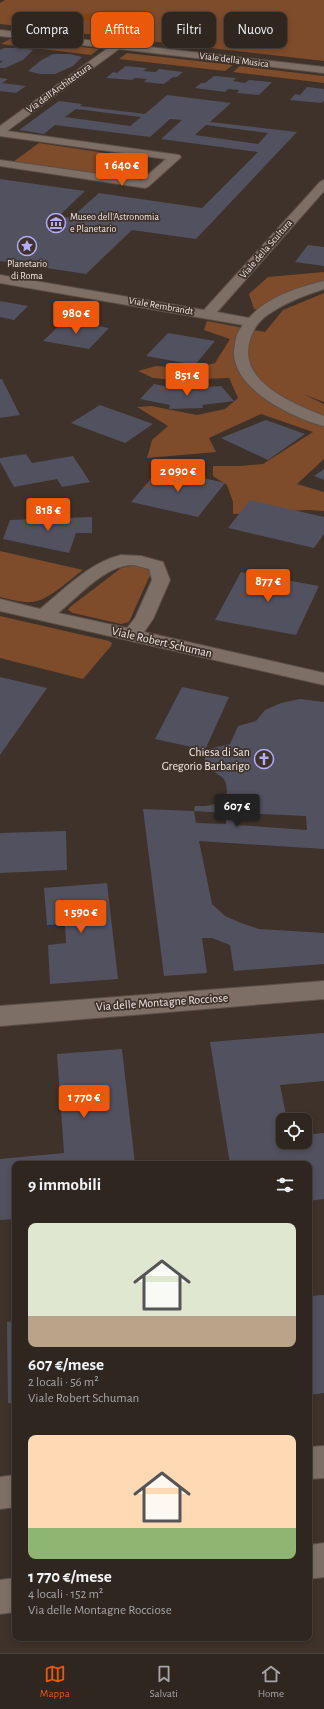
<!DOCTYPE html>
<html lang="it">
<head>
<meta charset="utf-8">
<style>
	:root { --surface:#2f2620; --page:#372e29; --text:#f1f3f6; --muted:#a7a5a5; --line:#4a433e; --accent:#ea580c }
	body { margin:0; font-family:"Alegreya Sans",sans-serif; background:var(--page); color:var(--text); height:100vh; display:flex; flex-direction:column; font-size:15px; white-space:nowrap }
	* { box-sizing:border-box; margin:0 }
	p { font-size:13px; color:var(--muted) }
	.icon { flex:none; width:22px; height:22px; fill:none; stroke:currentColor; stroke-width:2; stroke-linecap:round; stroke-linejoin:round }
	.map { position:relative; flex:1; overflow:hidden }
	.panel { position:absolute; left:12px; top:1161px; width:300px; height:480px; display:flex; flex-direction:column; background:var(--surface); border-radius:8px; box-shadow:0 2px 6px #0003,0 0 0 1px var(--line) }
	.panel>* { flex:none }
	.hud { position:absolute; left:12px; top:12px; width:300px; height:36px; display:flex; gap:8px }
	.tools { position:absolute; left:276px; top:1113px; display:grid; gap:8px }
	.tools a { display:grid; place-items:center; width:36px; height:36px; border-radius:8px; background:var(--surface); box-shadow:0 2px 6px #0003,0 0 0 1px var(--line); font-size:20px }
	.price { position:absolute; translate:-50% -34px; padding:0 9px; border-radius:4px; background:var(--accent); color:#fff; font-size:13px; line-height:26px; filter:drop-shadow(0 1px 2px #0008) }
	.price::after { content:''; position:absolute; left:50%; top:24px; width:12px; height:9px; margin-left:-6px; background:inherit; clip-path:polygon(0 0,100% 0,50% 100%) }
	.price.on { background:#222; color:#fff }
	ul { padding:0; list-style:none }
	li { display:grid; align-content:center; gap:8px; height:212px; padding:0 16px }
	li span { display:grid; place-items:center; height:124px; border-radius:8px; color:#555 }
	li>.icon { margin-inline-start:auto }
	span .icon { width:72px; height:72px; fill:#fffc; stroke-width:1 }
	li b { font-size:17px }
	h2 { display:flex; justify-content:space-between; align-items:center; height:48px; padding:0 16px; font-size:17px }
	.pill { padding:0 14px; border-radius:8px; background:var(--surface); box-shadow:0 2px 6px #0003,0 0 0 1px var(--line); font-size:14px; line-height:36px }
	.pill.on { background:var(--accent); color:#fff }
	.dock { display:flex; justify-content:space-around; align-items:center; height:56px; border-top:1px solid var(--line); background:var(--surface); font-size:11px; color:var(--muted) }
	.dock a { display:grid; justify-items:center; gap:2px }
	.dock .on { color:var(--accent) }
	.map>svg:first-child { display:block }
</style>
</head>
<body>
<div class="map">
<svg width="324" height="1653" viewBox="0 0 324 1653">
	<rect width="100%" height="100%" fill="#3f322a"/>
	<path fill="#7e4b2b" d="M5,0H324V61L0,24V3Z
		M10,39L99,49L91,55L1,44Z
		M127,53L233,65L225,71L119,59Z
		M240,66L324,76V83L233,72Z
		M39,143L119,155L116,157L125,159L108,172L99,171L95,174L13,162Z
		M324,272V289L293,296L275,310L254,309L249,294L268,277Z
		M324,293V402L303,394L324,404V459L297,484L324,492V511L307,510L233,514V502L227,485L213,476V466H240L263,464L313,432L261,414L209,438L216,452L147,458L152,440L168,426L137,407L151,406L197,415L225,409L238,398L229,378L176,380L153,378L138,371L156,366L192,369L215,363L230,339L204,330L207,321L265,332L283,310Z
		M0,551L83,570C69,580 47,602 31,602C21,603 10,599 0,597Z
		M135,565L147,569L151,573L129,622L121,624L73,613L68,610L70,607L121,568Z
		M0,616L109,641L112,643L111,646L83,679L0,658Z"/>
	<path fill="#89430d" d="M107,13L110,19L66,21L64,15Z"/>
	<path fill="#525160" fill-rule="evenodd" d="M4,48H22L33,50L23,60L5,68H0V63L3,61H0V50Z
		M53,54H70L82,57L73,66L55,74H40L28,71L40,61Z
		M126,66L147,68L143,71L156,72L159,69L183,72L177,77H173L164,84L144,82L147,79L135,78L132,80L106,78L113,72L117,73Z
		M214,76L236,78L233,81L245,83L249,80L272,82L259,95L237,93L239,90L228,89L225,92L195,88L201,83H205Z
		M0,78L8,79L2,83L26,86L16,93L0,91Z
		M307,87L324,89V101L321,103L290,100L295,94L300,95Z
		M167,95L231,103L210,122L297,132L196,239L132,230L86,274L0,261V179L85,191L59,216L71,218L99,193L202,208L258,152L161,139L182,120L170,119L150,137L55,125L44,134L19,130L59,101L82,104L80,106L145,114ZM76,109L141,117L130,126L65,117ZM206,125L268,133L258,144L195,135Z
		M308,245L324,247V266L295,262Z
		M0,301L28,306L14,320L0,317Z
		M65,320L109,328L89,349L43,341Z
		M168,333L215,341L195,365L146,356Z
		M0,379H2L20,415L0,418Z
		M154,384L179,389L221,386L234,401L202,405L203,408L169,409L170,405L140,399Z
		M100,405L153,424L125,443L71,423Z
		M266,420L305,434L268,460L221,438Z
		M26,454L32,463L73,456L90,482L62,487L57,479L14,487L0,462V458Z
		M160,468L225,483L198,517L131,502Z
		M324,469V480L314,476Z
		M250,500L324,517V534L314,548L228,528Z
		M92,517V533H76L69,553L3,539L10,520Z
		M241,572L319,586L296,635L215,620Z
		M0,677L47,688L0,755Z
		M182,687L229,697L205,750L230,744L238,726L256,721L265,710L281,703L300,699L324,702V849L199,841L212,904L225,916L241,923L259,929L324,933V964L234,971L230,945L212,938H202L207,973L164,976L143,809L194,811L195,806H205L222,803L226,797L227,791L226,783L223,778L213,771L205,769V750L155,739ZM194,811L226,813V824L196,823ZM236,813L306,816L307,830L237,825Z
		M66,831L67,870L0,873V833Z
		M107,883L118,979L50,984L48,945L66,943L65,924L47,925L44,888Z
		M324,1033V1081L280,1085L287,1120H283V1142H305V1135L324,1133V1199L309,1201V1164H230L210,1042Z
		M122,1049L135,1164H15V1219L0,1220V1159L64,1153L57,1054Z
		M324,1295V1393L309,1395V1296Z
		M15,1321V1403H8L7,1322Z"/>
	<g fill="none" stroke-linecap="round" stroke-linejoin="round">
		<g stroke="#5b5049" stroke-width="2">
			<path id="street" d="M0,30L324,67V73L119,49L7,131L179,155L181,157L179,159L149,186L145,188L0,166V160L142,180L166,159L0,136V126L108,48L0,36Z
				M324,180V191L217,312L249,318C267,297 299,287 324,281V289C303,296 284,303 266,316C257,323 251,333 249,344C240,383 296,405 324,416V426C292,418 225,386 235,344C236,336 238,331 243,325L0,283V275L204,310L320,182Z
				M121,555L141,556L163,562L170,580L153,619L144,632L324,673V685L0,611V599L40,609C66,588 89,563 121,555ZM134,565L149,569L152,580L135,618L127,628L58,613C79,596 106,564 134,565Z
				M324,981V999L0,1026V1006Z"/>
		</g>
		<g stroke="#5b5049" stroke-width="2">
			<path id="secondary" d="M324,1446V1478L309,1479V1447Z
				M15,1475V1507L0,1509V1477Z
				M324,1543V1577L309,1579V1545Z
				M15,1578V1612L0,1614V1580Z"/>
		</g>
		<use href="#street" fill="#7e6f66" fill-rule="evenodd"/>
		<use href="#secondary" fill="#7e6f66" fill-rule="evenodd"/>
	</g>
	<defs>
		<g id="museum-ring" transform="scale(1)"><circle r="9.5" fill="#3f322a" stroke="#b4acf9" stroke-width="1.5"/><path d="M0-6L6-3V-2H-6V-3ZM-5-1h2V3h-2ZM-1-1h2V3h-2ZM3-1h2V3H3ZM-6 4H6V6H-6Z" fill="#b4acf9"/></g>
		<g id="sight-ring" transform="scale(1)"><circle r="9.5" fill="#3f322a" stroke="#b4acf9" stroke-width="1.5"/><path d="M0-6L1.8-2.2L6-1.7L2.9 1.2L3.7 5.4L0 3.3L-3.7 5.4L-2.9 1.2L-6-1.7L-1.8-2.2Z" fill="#b4acf9"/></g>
		<g id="church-ring" transform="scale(1)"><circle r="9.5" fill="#3f322a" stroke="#b4acf9" stroke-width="1.5"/><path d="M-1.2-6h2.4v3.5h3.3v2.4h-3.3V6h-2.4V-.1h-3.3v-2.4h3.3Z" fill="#b4acf9"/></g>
	</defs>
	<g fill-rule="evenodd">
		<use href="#museum-ring" x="56" y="223"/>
		<use href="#sight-ring" x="27" y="246"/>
		<use href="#church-ring" x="264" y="759"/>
	</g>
	<g text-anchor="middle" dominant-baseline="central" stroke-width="3.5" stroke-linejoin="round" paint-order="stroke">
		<g font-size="10" fill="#f2e9e4" stroke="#3f322a">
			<text transform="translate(234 60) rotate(7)">Viale della Musica</text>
			<text transform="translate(59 88) rotate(-36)">Via dell'Architettura</text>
			<text transform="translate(266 249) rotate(-49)">Viale della Scultura</text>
			<text transform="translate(161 306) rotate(10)">Viale Rembrandt</text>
		</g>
		<g font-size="10" fill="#f2e9e4" stroke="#3f322a" text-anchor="start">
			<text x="70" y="217">Museo dell'Astronomia<tspan x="70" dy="12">e Planetario</tspan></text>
			<text x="27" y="264" text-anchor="middle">Planetario<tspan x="27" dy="12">di Roma</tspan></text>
		</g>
		<g font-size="12" fill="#f2e9e4" stroke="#3f322a">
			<text transform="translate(162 642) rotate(13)">Viale Robert Schuman</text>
			<text transform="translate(162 1002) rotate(-4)">Via delle Montagne Rocciose</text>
		</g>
		<g font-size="12" fill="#f2e9e4" stroke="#3f322a" text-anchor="end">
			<text x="250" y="752">Chiesa di San<tspan x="250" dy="14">Gregorio Barbarigo</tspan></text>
		</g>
	</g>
</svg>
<div class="tools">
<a><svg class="icon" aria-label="locate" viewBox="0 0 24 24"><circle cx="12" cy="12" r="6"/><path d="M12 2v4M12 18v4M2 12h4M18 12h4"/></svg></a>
</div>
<b class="price" style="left:122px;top:187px">1 640 €</b>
<b class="price" style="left:76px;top:335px">980 €</b>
<b class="price" style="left:187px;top:397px">851 €</b>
<b class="price" style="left:178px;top:493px">2 090 €</b>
<b class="price" style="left:48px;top:532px">818 €</b>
<b class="price" style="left:268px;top:603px">877 €</b>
<b class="price on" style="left:237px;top:828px">607 €</b>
<b class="price" style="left:81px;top:934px">1 590 €</b>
<b class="price" style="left:84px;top:1119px">1 770 €</b>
<div class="hud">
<a class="pill">Compra</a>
<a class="pill on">Affitta</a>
<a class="pill">Filtri</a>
<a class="pill">Nuovo</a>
</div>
<section class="panel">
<h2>9 immobili<svg class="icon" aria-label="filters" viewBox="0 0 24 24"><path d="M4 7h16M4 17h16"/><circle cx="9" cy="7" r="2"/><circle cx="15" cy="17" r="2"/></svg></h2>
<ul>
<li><span style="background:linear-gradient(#dfe7d0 75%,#b9a48a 0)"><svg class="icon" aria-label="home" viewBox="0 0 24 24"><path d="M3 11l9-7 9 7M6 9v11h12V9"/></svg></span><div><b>607 €/mese</b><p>2 locali · 56 m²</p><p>Viale Robert Schuman</p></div></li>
<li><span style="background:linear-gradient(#ffd9b3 75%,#8fb573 0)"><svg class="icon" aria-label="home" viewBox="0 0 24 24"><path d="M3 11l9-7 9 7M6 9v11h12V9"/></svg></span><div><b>1 770 €/mese</b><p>4 locali · 152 m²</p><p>Via delle Montagne Rocciose</p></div></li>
</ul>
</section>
</div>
<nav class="dock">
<a class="on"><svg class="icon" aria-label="map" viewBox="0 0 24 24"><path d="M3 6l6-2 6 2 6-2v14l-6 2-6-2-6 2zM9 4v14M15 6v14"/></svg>Mappa</a>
<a><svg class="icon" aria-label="saved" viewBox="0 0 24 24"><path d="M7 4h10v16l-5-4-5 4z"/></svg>Salvati</a>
<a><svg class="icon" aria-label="home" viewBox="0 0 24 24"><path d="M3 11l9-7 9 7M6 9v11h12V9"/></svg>Home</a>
</nav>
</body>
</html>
